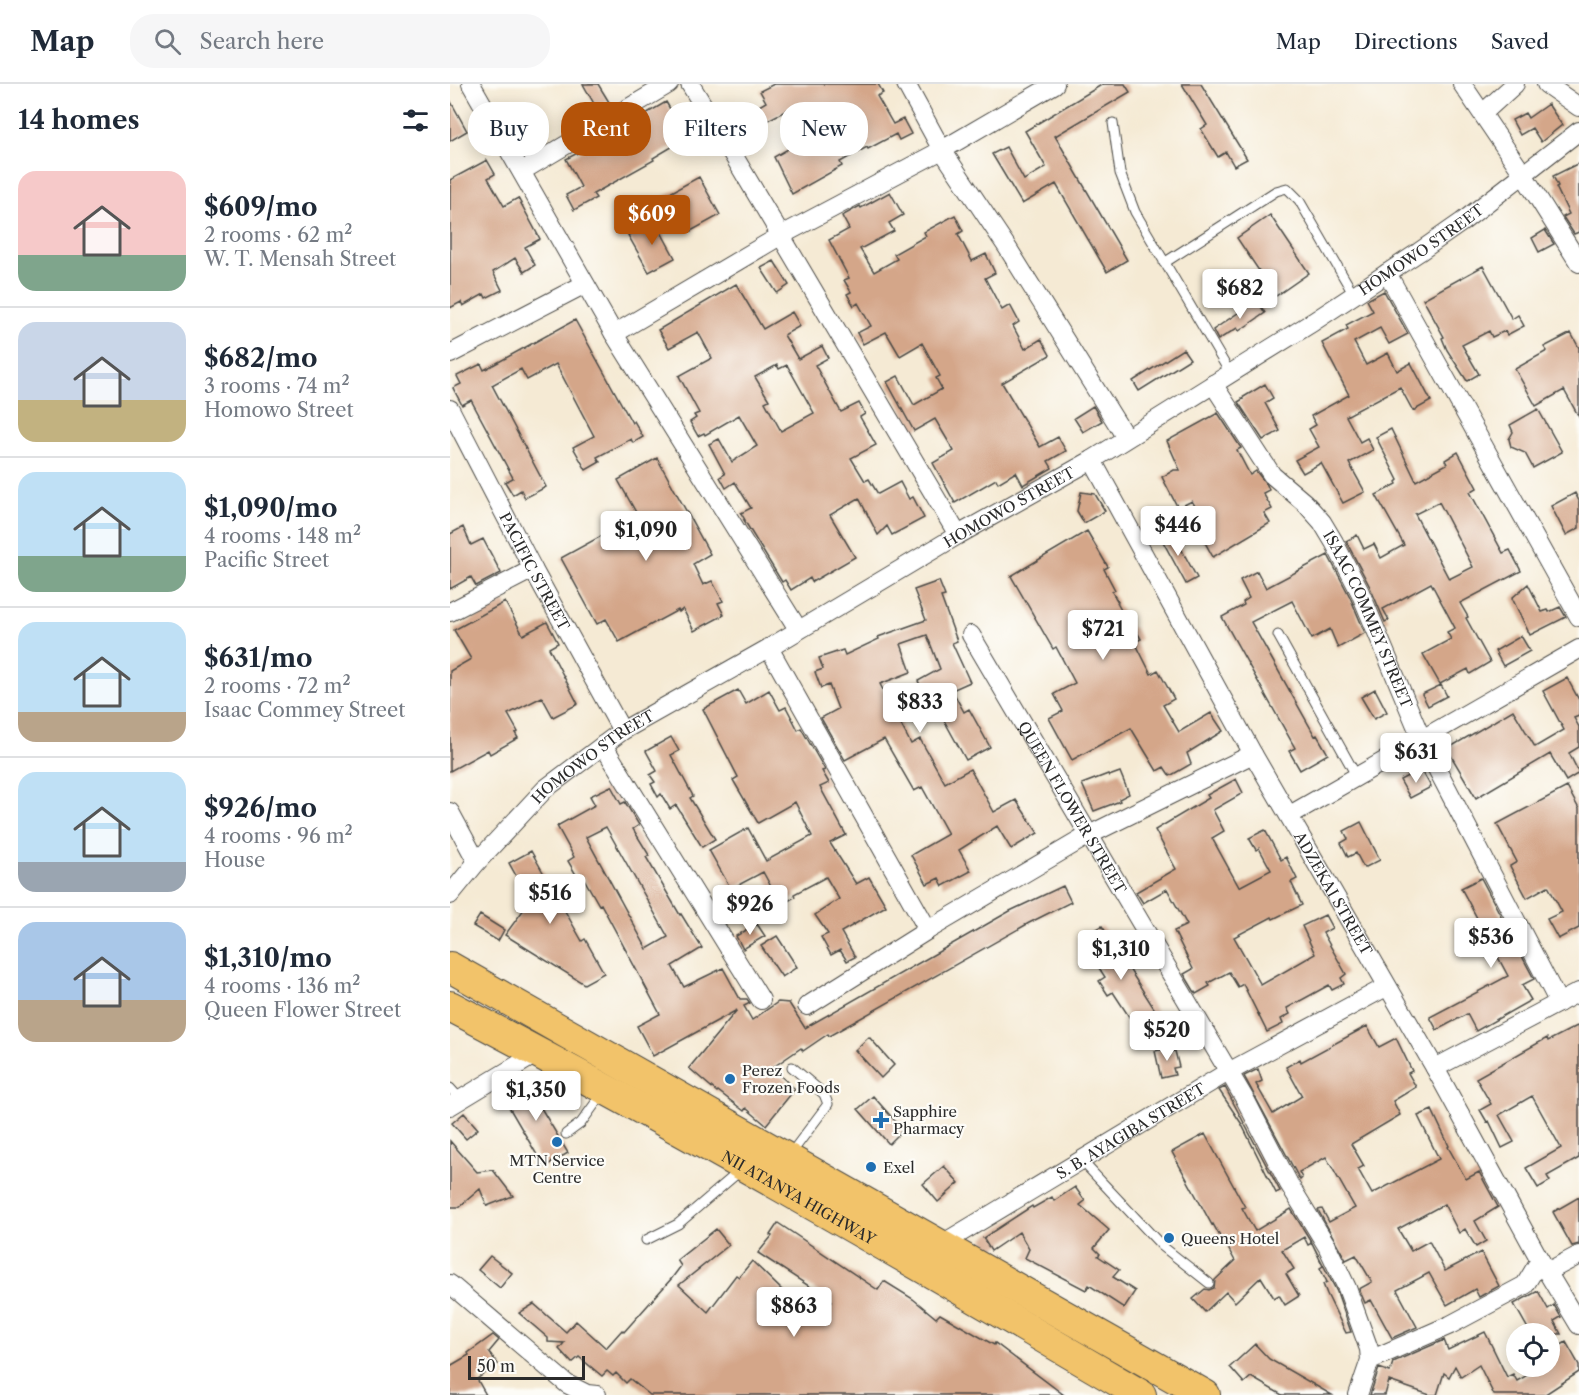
<!DOCTYPE html>
<html lang="en">
<head>
<meta charset="utf-8">
<style>
	:root { --surface:#fff; --page:#f6f6f7; --text:#1f2937; --muted:#747a83; --line:#e0e1e3; --accent:#b45309 }
	body { margin:0; font-family:"Libre Caslon Text",serif; background:var(--page); color:var(--text); height:100vh; display:flex; flex-direction:column; font-size:22px; white-space:nowrap }
	* { box-sizing:border-box; margin:0 }
	p { font-size:20px; color:var(--muted) }
	.icon { flex:none; width:33px; height:33px; fill:none; stroke:currentColor; stroke-width:2; stroke-linecap:round; stroke-linejoin:round }
	.map { position:relative; flex:1; overflow:hidden }
	.details { display:flex; flex-direction:column; background:var(--surface); width:450px }
	.details>* { flex:none }
	.guide { position:absolute; left:18px; top:18px; width:570px; height:54px; display:flex; gap:12px }
	.tools { position:absolute; left:1056px; top:1239px; display:grid; gap:12px }
	.tools a { display:grid; place-items:center; width:54px; height:54px; border-radius:50%; background:var(--surface); box-shadow:0 3px 15px #0003; font-size:30px }
	.scale { position:absolute; left:18px; bottom:15px; width:117px; box-sizing:border-box; padding-left:6px; border:3px solid #2b2b2b; border-top:0; font-size:16px; line-height:21px; white-space:nowrap; color:#2b2b2b; -webkit-text-stroke:4px #fdfcf7; paint-order:stroke }
	.price { position:absolute; translate:-50% -51px; padding:0 14px; border-radius:6px; background:#fff; color:#222; font-size:20px; line-height:39px; filter:drop-shadow(0 2px 3px #0008) }
	.price::after { content:''; position:absolute; left:50%; top:36px; width:18px; height:14px; margin-left:-9px; background:inherit; clip-path:polygon(0 0,100% 0,50% 100%) }
	.price.selected { background:var(--accent); color:#fff }
	ul { padding:0; list-style:none }
	li { display:flex; align-items:center; gap:18px; height:150px; padding:0 18px }
	li+li { border-top:2px solid var(--line) }
	li span { display:grid; place-items:center; flex:none; width:168px; height:120px; border-radius:18px; color:#555 }
	li>.icon { margin-inline-start:auto }
	span .icon { width:72px; height:72px; fill:#fffc; stroke-width:1 }
	li b { font-size:26px }
	h2 { display:flex; justify-content:space-between; align-items:center; height:72px; padding:0 18px; font-size:26px }
	.tag { padding:0 21px; border-radius:24px; background:var(--surface); box-shadow:0 3px 15px #0003; font-size:21px; line-height:54px }
	.tag.selected { background:var(--accent); color:#fff }
	header { display:flex; align-items:center; gap:36px; box-sizing:border-box; height:84px; padding:0 30px; background:var(--surface); border-bottom:2px solid var(--line) }
	header strong { font-size:28px }
	nav { display:flex; gap:33px; margin-inline-start:auto; font-size:21px }
	.search { width:420px; height:54px; background:var(--page); display:flex; align-items:center; gap:15px; box-sizing:border-box; padding:0 21px; border-radius:24px; color:var(--muted); font-size:22px }
	main { display:flex; flex:1; min-height:0 }
	.map>svg:first-child { display:block }
</style>
</head>
<body>
<header>
<strong>Map</strong>
<div class="search"><svg class="icon" aria-label="search" viewBox="0 0 24 24"><circle cx="10" cy="10" r="6"/><path d="M15 15l6 6"/></svg>Search here</div>
<nav><a>Map</a><a>Directions</a><a>Saved</a></nav>
</header>
<main>
<section class="details">
<h2>14 homes<svg class="icon" aria-label="filters" viewBox="0 0 24 24"><path d="M4 7h16M4 17h16"/><circle cx="9" cy="7" r="2"/><circle cx="15" cy="17" r="2"/></svg></h2>
<ul>
<li><span style="background:linear-gradient(#f6c9c9 70%,#7fa58c 0)"><svg class="icon" aria-label="home" viewBox="0 0 24 24"><path d="M3 11l9-7 9 7M6 9v11h12V9"/></svg></span><div><b>$609/mo</b><p>2 rooms · 62 m²</p><p>W. T. Mensah Street</p></div></li>
<li><span style="background:linear-gradient(#c9d6e8 65%,#c2b280 0)"><svg class="icon" aria-label="home" viewBox="0 0 24 24"><path d="M3 11l9-7 9 7M6 9v11h12V9"/></svg></span><div><b>$682/mo</b><p>3 rooms · 74 m²</p><p>Homowo Street</p></div></li>
<li><span style="background:linear-gradient(#bfe0f5 70%,#7fa58c 0)"><svg class="icon" aria-label="home" viewBox="0 0 24 24"><path d="M3 11l9-7 9 7M6 9v11h12V9"/></svg></span><div><b>$1,090/mo</b><p>4 rooms · 148 m²</p><p>Pacific Street</p></div></li>
<li><span style="background:linear-gradient(#bfe0f5 75%,#b9a48a 0)"><svg class="icon" aria-label="home" viewBox="0 0 24 24"><path d="M3 11l9-7 9 7M6 9v11h12V9"/></svg></span><div><b>$631/mo</b><p>2 rooms · 72 m²</p><p>Isaac Commey Street</p></div></li>
<li><span style="background:linear-gradient(#bfe0f5 75%,#9aa5b1 0)"><svg class="icon" aria-label="home" viewBox="0 0 24 24"><path d="M3 11l9-7 9 7M6 9v11h12V9"/></svg></span><div><b>$926/mo</b><p>4 rooms · 96 m²</p><p>House</p></div></li>
<li><span style="background:linear-gradient(#a9c7e8 65%,#b9a48a 0)"><svg class="icon" aria-label="home" viewBox="0 0 24 24"><path d="M3 11l9-7 9 7M6 9v11h12V9"/></svg></span><div><b>$1,310/mo</b><p>4 rooms · 136 m²</p><p>Queen Flower Street</p></div></li>
</ul>
</section>
<div class="map">
<svg width="1129" height="1311" viewBox="0 0 1129 1311">
	<rect width="100%" height="100%" fill="#fdfcf7"/>
	<filter id="ink" filterUnits="userSpaceOnUse"><feTurbulence type="fractalNoise" baseFrequency=".0167" numOctaves="2"/><feDisplacementMap in="SourceGraphic" scale="12" xChannelSelector="R" yChannelSelector="G"/><feConvolveMatrix kernelMatrix="1 2 1 2 8 2 1 2 1" color-interpolation-filters="sRGB"/></filter>
	<filter id="wash" filterUnits="userSpaceOnUse"><feTurbulence type="fractalNoise" baseFrequency=".008" numOctaves="4" result="noise"/><feDisplacementMap in="SourceGraphic" scale="24" xChannelSelector="R" yChannelSelector="G"/><feGaussianBlur stdDeviation="1.35" result="paint"/><feColorMatrix in="noise" values="0 0 0 0 0 0 0 0 0 0 0 0 0 0 0 0 0 1.4 0 .05"/><feComposite in="paint" operator="in"/></filter>
	<g filter="url(#wash)">
		<rect width="100%" height="100%" fill="#f5ead4"/>
		<g id="blocks">
			<path fill="#d4a689" fill-rule="evenodd" d="M133,0H148L159,18L147,25Z
				M324,0H428L433,9L427,12L443,40L453,35L461,50L449,56L446,50L418,65L417,63L390,78L392,82L342,110L324,73L359,53L343,23L316,37L309,22L316,18L310,7Z
				M653,0H675L680,8L605,52L677,176L657,188L606,100L572,120L542,70L556,63L574,96L596,83L575,47Z
				M732,0H751L797,75L784,82L776,68L768,73L751,45L757,41Z
				M0,16L17,47L0,57Z
				M216,18L237,54L203,74L204,76L143,110L146,114L124,126L116,111L131,103L116,75L162,51L170,67L197,52L187,35Z
				M1098,20L1112,41L1091,58L1082,44L1070,51L1062,36L1075,29L1078,34Z
				M37,76L45,90L38,94L54,122L68,114L90,155L75,163L85,181L74,188L65,174L43,188L52,206L36,214L34,210L13,222L11,218L0,224V96Z
				M1129,79V148L1124,150L1113,133L1119,130L1106,103L1108,102L1103,92Z
				M249,93L270,131L241,147L233,132L220,140L207,116Z
				M440,108L453,131L439,139L444,147L410,165L424,188L447,175L444,170L476,152L474,148L505,131L513,147L508,150L522,177L536,170L545,189L535,194L552,226L560,221L569,238L563,242L575,265L591,255L600,271L552,299L590,363L608,353L616,367L598,377L602,384L573,401L566,388L548,399L546,395L505,419L483,379L504,367L485,335L464,347L437,298L448,292L464,321L492,305L486,294L490,292L472,259L450,272L436,248L413,260L407,249L421,242L408,219L404,222L397,210L401,208L394,196L399,194L379,156L399,145L392,132L410,122L411,124Z
				M820,131L859,189L826,212L787,154Z
				M205,137L225,174L199,188L178,151Z
				M1095,146L1104,160L1089,168L1082,154Z
				M324,177L339,201L327,209L311,184Z
				M1033,182L1062,235L1068,231L1074,242L1057,251L1055,247L1042,253L1039,247L1012,261L1029,290L1017,297L997,266L992,254L994,253L973,215Z
				M286,200L313,245L342,228L350,242L334,251L348,275L372,262L378,274L365,281L391,328L409,319L415,330L410,333L426,361L401,374L415,397L419,395L428,410L450,398L459,415L463,413L474,434L442,451L437,442L428,451L409,414L380,431L405,473L362,498L360,494L341,506L335,496L332,498L294,436H295L291,429L301,424L285,398L276,404L270,393L275,390L259,360L269,355L282,378L307,362L289,331L255,351L254,349L248,352L240,338L246,334L244,331L249,329L229,292L262,274L248,248L219,264L208,246ZM327,281L329,285L337,281L364,329L331,347L315,318L319,316L305,293Z
				M934,207L958,250L939,260L930,244L904,258L916,281L938,269L947,287L961,279L981,317L963,327L950,303L896,332L910,358L917,354L923,366L899,379L915,408L893,419L871,379L853,389L845,376L869,363L859,345L866,341L861,332L899,311L872,259L898,245L896,241L923,227L917,216Z
				M807,216L815,229L789,247L787,244L768,256L763,246Z
				M125,236L182,339L184,337L193,353L183,359L181,355L147,373L150,378L136,386L123,363L144,352L106,280L77,296L71,285L42,301L96,403L75,414L71,406L63,411L55,398L63,394L21,316L12,321L3,304L11,300L7,292L31,280L34,286Z
				M1121,249L1129,264V333L1114,306L1086,322L1065,285L1097,267L1094,263Z
				M733,265L740,275L689,307L683,297Z
				M815,300L823,314L815,319L830,347L813,356L788,318L793,315L792,314Z
				M643,322L652,337L633,348L624,334Z
				M1088,325L1112,368L1083,384L1075,369L1061,363L1059,355L1063,348L1060,341Z
				M768,329L791,364L787,366L800,391L806,387L817,401L819,406L813,409L822,425L814,429L820,439L763,473L747,444L755,439L742,417L728,424L712,393L724,386H730L717,357Z
				M941,345L966,397L997,380L995,376L1008,368L1027,404L1020,408L1053,469L1060,466L1071,487L1010,519L1018,533L1016,534L1040,578L1020,590L1018,585L990,600L973,570L1001,555L997,548L1005,544L981,499L933,525L939,536L935,538L920,503L896,457L907,451L914,465L924,460L931,474L954,461L926,411L947,400L946,398L948,396L926,353ZM989,418L1023,483L999,495L965,430Z
				M207,374L260,470L243,480L253,501L262,497L273,517L268,519L274,531L244,547L233,525L229,528L228,526L169,558L156,535L147,540L111,474L188,432L168,396Z
				M631,408L645,410L655,427L634,439L627,427Z
				M1125,409L1129,417V444L1116,451L1101,422Z
				M13,443L21,461L33,455L51,489L26,502L21,493L0,505V450Z
				M721,446L747,494L736,500L710,452Z
				M637,447L658,483L654,485L665,506L662,508L668,518L667,519L681,544L684,543L691,555L685,558L701,590L708,586L724,615L713,621L729,648L761,629L773,647L737,669L741,680L720,692L714,683L707,687L681,644L622,676L599,634L613,627L604,610L625,599L606,563L603,565L561,492Z
				M878,471L900,513L915,549L888,564L880,545L862,555L842,517L801,538L865,652L867,651L878,670L850,686L839,667L845,664L772,533L794,521L793,518L799,514L790,496L807,487L816,504Z
				M489,497L495,512L491,513L507,557L502,559L520,598L502,606L514,628L519,625L540,663L516,676L490,629L487,631L468,597L490,585L477,551L451,560L461,588L430,600L461,660L470,655L495,699L520,685L544,728L566,716L588,749L561,765L547,742L509,766L521,787L493,802L489,794L477,800L461,771L498,750L472,703L464,707L434,655L395,676L371,634L388,625L379,601L371,604L365,588L373,585L369,574L393,566L395,571L429,555L428,553L476,536L464,506Z
				M1078,500L1092,528L1098,526L1099,528L1110,523L1116,533L1080,551L1062,514Z
				M55,518L73,551L97,538L108,559L99,564L128,620L103,633L92,613L58,630L68,648L65,649L68,654L40,670L38,666L0,687V587L21,575L4,546Z
				M1071,552L1080,567L1053,582L1045,567Z
				M1117,594L1129,616V632L1124,634L1129,643V663L1119,669L1129,689L1116,697L1100,670L1026,714L997,665L1063,626L1085,663L1114,646L1093,607Z
				M991,601L997,612L978,622L972,610Z
				M925,605L937,628L924,635L911,613Z
				M288,606L296,620L319,606L330,626L336,623L348,646L351,644L375,686L372,687L379,699L370,703L396,751L380,759L406,800L419,793L436,822L391,848L405,873L397,877L390,866L381,871L371,853L378,850L365,831L389,815L376,793L344,810L345,813L331,821L313,788L281,805L259,766L298,744L316,777L362,752L345,718L308,739L283,696L288,693L253,625Z
				M221,653L229,667L221,671L243,712L240,714L265,755L252,763L226,721L220,725L211,710L208,713L201,700L205,698L200,691L207,687L196,667Z
				M971,685L981,703L960,714L950,696Z
				M670,688L679,710L669,715L670,717L644,727L632,700L658,690L659,692Z
				M786,695L793,709L763,726L774,747L762,754L789,803L821,786L809,764L806,766L799,754L815,746L831,776L836,773L847,795L841,798L852,821L823,835L822,833L784,853L811,901L865,870L852,842L875,831L882,844L873,849L896,890L891,894L894,900L882,906L879,901L837,924L840,930L831,935L833,940L817,948L793,900L788,903L779,888L758,899L760,902L746,910L734,890L743,885L724,847L737,841L717,805L693,819L686,808L726,785L705,746L759,714L757,711Z
				M161,702L171,720L175,718L189,741L183,745L199,771L196,773L230,831L231,830L252,864L222,882L234,903L273,884L290,915H297L300,919L294,922L302,936L328,918L339,919L355,944L560,827L613,802L621,818L579,839L379,952L378,950L353,967L351,964L322,984L345,1005L316,1041L296,1024L294,1027L268,1007L267,1008L239,984L287,926L203,972L187,942L210,930L151,820L149,821L133,793L129,796L118,777L124,773L107,742L145,721L140,712ZM156,743L218,853L197,865L136,753Z
				M1117,703L1129,725V844L1108,855L1097,835L1112,828L1098,802L1077,814L1060,782L1067,778L1047,740Z
				M911,738L930,776L914,784L906,769L898,773L891,759L898,755L894,747Z
				M81,767L132,857L135,855L154,889L134,900L55,851L80,817L59,779Z
				M1031,794L1084,895L1072,901L1081,916L1026,947L1017,930L987,946L980,933L1058,892L1011,804Z
				M30,831L54,846L48,857L23,842Z
				M307,840L315,852L293,865L286,852Z
				M652,842L712,937L691,951L663,908L658,911L649,897L655,893L630,855Z
				M327,852L347,883L332,893L311,862Z
				M1129,941V1074L1097,1092L1100,1097L1088,1104L1076,1084L1111,1064L1082,1012L1049,1031L1064,1058L1052,1064L1039,1037L1037,1038L1030,1026L1041,1020L1026,994L1097,954L1098,957Z
				M917,942L929,963L946,954L962,987L958,989L966,1003L943,1017L950,1031L901,1060L914,1082L908,1085L922,1110L989,1075L968,1032L982,1026L999,1062L998,1063L1016,1095L1029,1088L1048,1123L1025,1137L1036,1157L1026,1163L1015,1145L1009,1149L994,1120L948,1145L961,1167L979,1157L995,1187L1031,1168L1049,1202L1029,1213L1025,1205L997,1221L979,1189L947,1206L967,1243L942,1254L921,1216L915,1219L909,1205L922,1198L906,1171L896,1176L868,1126L872,1125L879,1138L905,1124L876,1073L849,1088L852,1094L850,1096L794,992L808,985L812,997L806,1000L823,1030L852,1012L836,983L850,975L851,978Z
				M419,953L444,981L431,994L405,966Z
				M718,964L719,968L725,967L729,983L723,984L725,991L711,994L705,967Z
				M77,999L84,1013L101,1003L107,1015L91,1024L118,1069L94,1083L53,1013Z
				M775,1003L830,1107L826,1109L791,1039L769,1006Z
				M423,1012L453,1046L439,1060L408,1025Z
				M14,1029L28,1045L16,1055L2,1039Z
				M755,1050L795,1123L792,1124L805,1147L841,1125L862,1159L858,1161L854,1153L832,1166L844,1185L836,1190L849,1212L835,1221L829,1211L824,1214L811,1193L785,1218L776,1208L755,1228L743,1215L755,1205L759,1206L764,1204L765,1196L785,1177L773,1155L772,1156L763,1140L762,1141L722,1068Z
				M0,1057L27,1088L43,1086L63,1112L37,1122L30,1105L9,1123H0Z
				M494,1082L509,1099L488,1118L473,1100Z
				M625,1103L635,1117L630,1121L659,1146L644,1164L650,1170L648,1172L669,1186L663,1193L685,1207L674,1224L639,1201L636,1206L575,1174L579,1165L569,1148L541,1167L533,1154L582,1122L583,1124L602,1113L604,1117Z
				M1129,1113V1160L1122,1162L1103,1128Z
				M328,1139L428,1206L434,1197L463,1215L486,1234L490,1230L544,1261L545,1259L614,1311H200L180,1295L176,1299L166,1289L163,1292L157,1287L152,1292L129,1273L122,1279L109,1265L114,1259L98,1258V1254L69,1229L84,1220L116,1248L126,1237L156,1264L172,1246L174,1248L222,1194L231,1182L227,1176L266,1145L279,1161L229,1201L258,1228L286,1191L289,1193L302,1177L367,1240L382,1217L308,1169L322,1152L320,1151Z
				M862,1159L887,1208L901,1248L896,1249L877,1210L873,1200L877,1198L870,1184L873,1182Z
				M40,1172L62,1189L50,1204L28,1186Z
				M1088,1207L1098,1225L1104,1221L1111,1233L1104,1237L1111,1250H1081L1064,1220Z
				M1035,1248L1057,1293L1063,1290L1067,1297L1093,1282H1100V1268L1116,1258L1129,1281V1288L1094,1311H1044L1029,1281L1011,1293L1005,1282L999,1293L994,1289L987,1311H980L939,1297L935,1311H920L929,1284L940,1288L943,1278L994,1256L998,1266Z
				M43,1251L49,1256L39,1268L48,1280L27,1295L36,1311H0V1282L19,1271L18,1269Z
				M805,1260L819,1275L882,1311H832L801,1293L794,1299L780,1283Z"/>
		</g>
	</g>
	<g filter="url(#ink)">
		<use href="#blocks" fill-opacity="0" stroke="#494844" stroke-width="1.5"/>
		<g fill="none" stroke-linecap="round" stroke-linejoin="round">
			<g stroke="#494844" stroke-width="11">
				<path id="service" d="M663,39L670,89L685,128L780,289
					M714,179L826,107L837,104L849,116L904,211
					M828,551L907,693
					M0,1004L11,1016
					M116,1050L131,1039L152,1010
					M339,1072L378,1020L374,1010L342,983
					M631,1076L712,1162L759,1199
					M196,1156L228,1140L291,1086"/>
			</g>
			<g stroke="#494844" stroke-width="20">
				<g id="minor">
					<path d="M21,0L164,250L348,545"/>
					<path d="M240,0L285,74L508,451"/>
					<path d="M456,0L492,66L557,163L676,354"/>
					<path d="M1012,0L1073,90L1129,179"/>
					<path d="M1096,0L1129,23"/>
					<path d="M1033,29L1065,0"/>
					<path d="M72,87L219,0"/>
					<path d="M937,189L1129,533"/>
					<path d="M164,250L330,152L492,66L605,0"/>
					<path d="M0,270L135,200"/>
					<path id="s1" d="M763,300L822,391L855,419L872,438L884,458L910,508L972,656L1109,919"/>
					<path id="s2" d="M0,325L83,485L172,647"/>
					<path id="s3" d="M642,376L803,670L985,984L1090,1176L1129,1241"/>
					<path d="M0,528L83,485"/>
					<path id="s4" d="M521,551L796,1017L839,1100L877,1162L897,1204L919,1265L920,1276L908,1311"/>
					<path d="M319,564L478,846"/>
					<path d="M153,661L311,916"/>
					<path d="M0,728L27,778"/>
					<path d="M840,731L1129,565"/>
					<path id="s5" d="M0,811L27,778L95,705L172,647L319,564L508,451L642,376L863,238L969,168L1012,138L1129,47"/>
					<path d="M357,922L478,846L639,751L803,670"/>
					<path d="M985,984L1129,908"/>
					<path d="M0,1022L89,968"/>
					<path id="s6" d="M492,1160L773,991L936,903"/>
					<path d="M1097,1188L1129,1171"/>
					<path d="M0,1200L117,1300L137,1310L147,1311"/>
					<path d="M920,1276L1000,1241L1075,1201L1090,1176"/>
				</g>
			</g>
			<g stroke="#494844" stroke-width="32">
				<g id="primary">
					<path d="M0,883L755,1311"/>
					<path id="s7" d="M0,922C234,1045 463,1177 691,1311"/>
				</g>
			</g>
			<use href="#service" stroke="#fff" stroke-width="9"/>
			<use href="#minor" stroke="#fff" stroke-width="18"/>
			<use href="#primary" stroke="#f2c36a" stroke-width="30"/>
		</g>
	</g>
	<g fill="#1f6fb2" stroke="#fdfcf7" stroke-width="2">
		<circle cx="280" cy="995" r="6"/>
		<path d="M428 1027h6v6h6v6h-6v6h-6v-6h-6v-6h6z"/>
		<circle cx="107" cy="1058" r="6"/>
		<circle cx="421" cy="1083" r="6"/>
		<circle cx="719" cy="1154" r="6"/>
	</g>
	<g text-anchor="middle" dominant-baseline="central" stroke-width="4.5" stroke-linejoin="round" paint-order="stroke">
		<g font-size="15" fill="#2b2b2b" stroke="#fdfcf7">
			<text stroke="none"><textPath href="#s5" startOffset="1172">HOMOWO STREET</textPath></text>
			<text stroke="none"><textPath href="#s5" startOffset="686">HOMOWO STREET</textPath></text>
			<text stroke="none"><textPath href="#s2" startOffset="183">PACIFIC STREET</textPath></text>
			<text stroke="none"><textPath href="#s1" startOffset="285">ISAAC COMMEY STREET</textPath></text>
			<text stroke="none"><textPath href="#s5" startOffset="200">HOMOWO STREET</textPath></text>
			<text stroke="none"><textPath href="#s4" startOffset="200">QUEEN FLOWER STREET</textPath></text>
			<text stroke="none"><textPath href="#s3" startOffset="496">ADZEKAI STREET</textPath></text>
			<text stroke="none"><textPath href="#s6" startOffset="220">S. B. AYAGIBA STREET</textPath></text>
			<text stroke="none"><textPath href="#s7" startOffset="398">NII ATANYA HIGHWAY</textPath></text>
		</g>
		<g font-size="15" fill="#2b2b2b" stroke="#fdfcf7" text-anchor="start">
			<text x="292" y="986">Perez<tspan x="292" dy="17">Frozen Foods</tspan></text>
			<text x="443" y="1027">Sapphire<tspan x="443" dy="17">Pharmacy</tspan></text>
			<text x="107" y="1076" text-anchor="middle">MTN Service<tspan x="107" dy="17">Centre</tspan></text>
			<text x="433" y="1083">Exel</text>
			<text x="731" y="1154">Queens Hotel</text>
		</g>
	</g>
</svg>
<div class="tools">
<a><svg class="icon" aria-label="locate" viewBox="0 0 24 24"><circle cx="12" cy="12" r="6"/><path d="M12 2v4M12 18v4M2 12h4M18 12h4"/></svg></a>
</div>
<div class="scale">50 m</div>
<b class="price selected" style="left:202px;top:162px">$609</b>
<b class="price" style="left:790px;top:236px">$682</b>
<b class="price" style="left:728px;top:473px">$446</b>
<b class="price" style="left:196px;top:478px">$1,090</b>
<b class="price" style="left:653px;top:577px">$721</b>
<b class="price" style="left:470px;top:650px">$833</b>
<b class="price" style="left:966px;top:700px">$631</b>
<b class="price" style="left:100px;top:841px">$516</b>
<b class="price" style="left:300px;top:852px">$926</b>
<b class="price" style="left:1041px;top:885px">$536</b>
<b class="price" style="left:671px;top:897px">$1,310</b>
<b class="price" style="left:717px;top:978px">$520</b>
<b class="price" style="left:86px;top:1038px">$1,350</b>
<b class="price" style="left:344px;top:1254px">$863</b>
<div class="guide">
<a class="tag">Buy</a>
<a class="tag selected">Rent</a>
<a class="tag">Filters</a>
<a class="tag">New</a>
</div>
</div>
</main>
</body>
</html>
